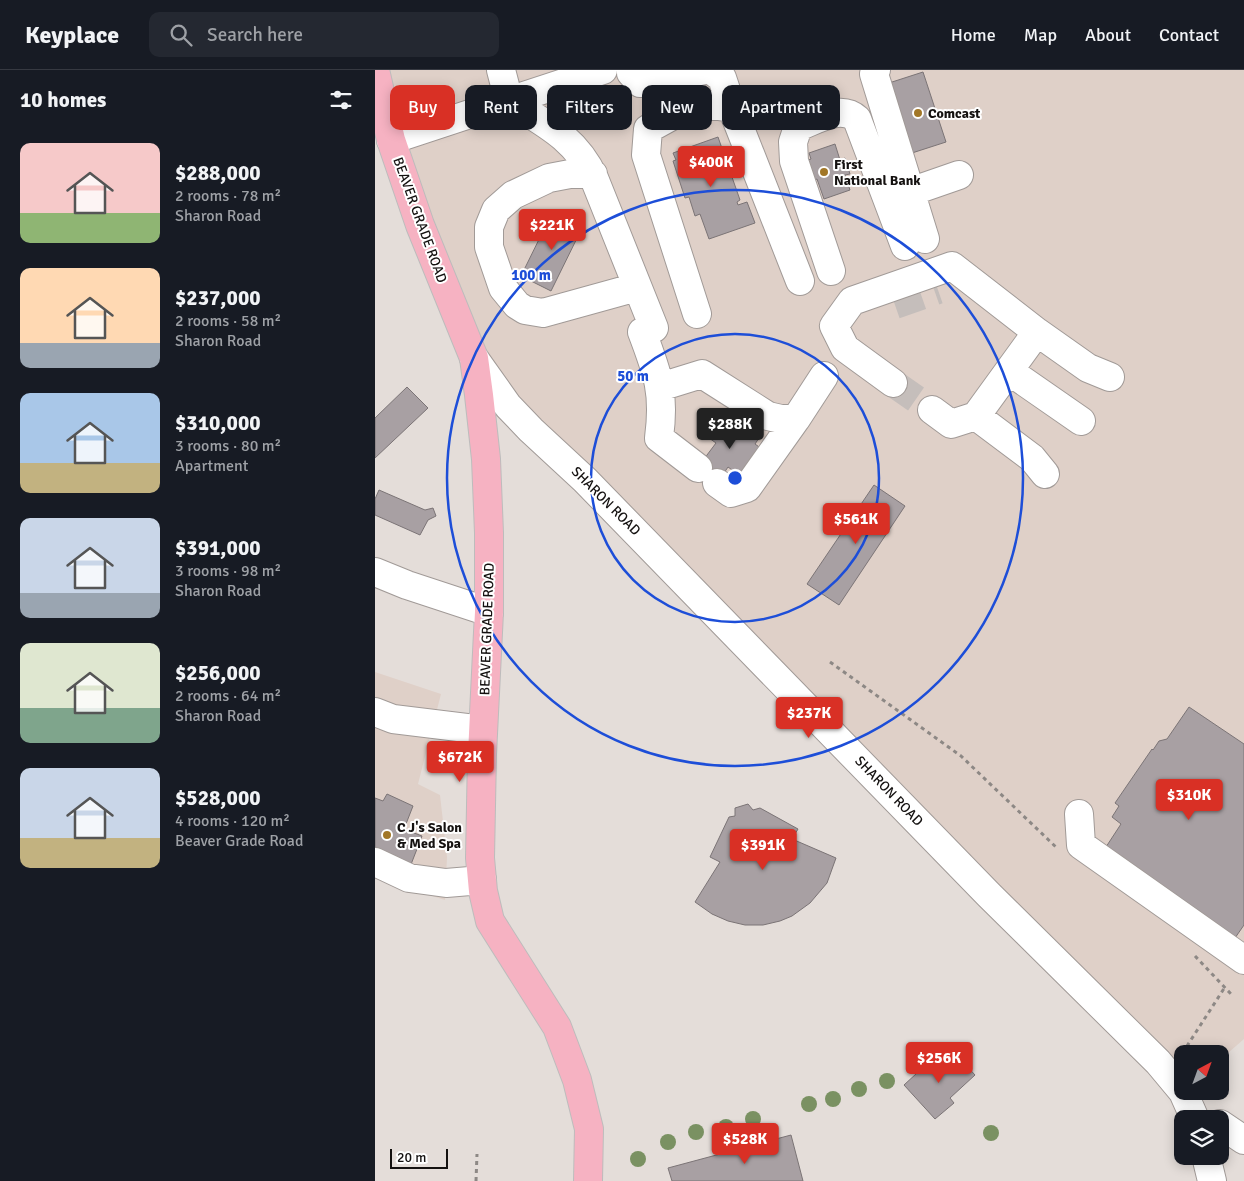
<!DOCTYPE html>
<html lang="en">
<head>
<meta charset="utf-8">
<style>
	:root { --surface:#171b24; --page:#242831; --text:#f1f3f6; --muted:#9ea1a6; --line:#363941; --accent:#d93025 }
	body { margin:0; font-family:Signika,sans-serif; background:var(--page); color:var(--text); height:100vh; display:flex; flex-direction:column; font-size:19px; white-space:nowrap }
	* { box-sizing:border-box; margin:0 }
	p { font-size:16px; color:var(--muted) }
	.icon { flex:none; width:28px; height:28px; fill:none; stroke:currentColor; stroke-width:2; stroke-linecap:round; stroke-linejoin:round }
	.map { position:relative; flex:1; overflow:hidden }
	.panel { display:flex; flex-direction:column; background:var(--surface); width:375px }
	.panel>* { flex:none }
	.guide { position:absolute; left:15px; top:15px; width:475px; height:45px; display:flex; gap:10px }
	.needle { width:32px; rotate:41deg }
	.fabs { position:absolute; left:799px; top:975px; display:grid; gap:10px }
	.fabs a { display:grid; place-items:center; width:55px; height:55px; border-radius:10px; background:var(--surface); box-shadow:0 2px 12px #0003; font-size:25px }
	.scale { position:absolute; left:15px; bottom:12px; width:58px; box-sizing:border-box; padding-left:5px; border:2px solid #141110; border-top:0; font-size:14px; line-height:18px; white-space:nowrap; color:#141110; -webkit-text-stroke:4px #fff; paint-order:stroke }
	.price { position:absolute; translate:-50% -42px; padding:0 11px; border-radius:5px; background:var(--accent); color:#fff; font-size:16px; line-height:32px; filter:drop-shadow(0 1px 2px #0008) }
	.price::after { content:''; position:absolute; left:50%; top:30px; width:15px; height:11px; margin-left:-8px; background:inherit; clip-path:polygon(0 0,100% 0,50% 100%) }
	.price.selected { background:#222; color:#fff }
	ul { padding:0; list-style:none }
	li { display:flex; align-items:center; gap:15px; height:125px; padding:0 20px }
	li span { display:grid; place-items:center; flex:none; width:140px; height:100px; border-radius:10px; color:#555 }
	li>.icon { margin-inline-start:auto }
	span .icon { width:60px; height:60px; fill:#fffc; stroke-width:1 }
	li b { font-size:21px }
	h2 { display:flex; justify-content:space-between; align-items:center; height:60px; padding:0 20px; font-size:21px }
	.pill { padding:0 18px; border-radius:10px; background:var(--surface); box-shadow:0 2px 12px #0003; font-size:18px; line-height:45px }
	.pill.selected { background:var(--accent); color:#fff }
	header { display:flex; align-items:center; gap:30px; box-sizing:border-box; height:70px; padding:0 25px; background:var(--surface); border-bottom:1px solid var(--line) }
	header strong { font-size:24px }
	nav { display:flex; gap:28px; margin-inline-start:auto; font-size:18px }
	.search { width:350px; height:45px; background:var(--page); display:flex; align-items:center; gap:12px; box-sizing:border-box; padding:0 18px; border-radius:10px; color:var(--muted); font-size:19px }
	main { display:flex; flex:1; min-height:0 }
	.map>svg:first-child { display:block }
</style>
</head>
<body>
<header>
<strong>Keyplace</strong>
<div class="search"><svg class="icon" aria-label="search" viewBox="0 0 24 24"><circle cx="10" cy="10" r="6"/><path d="M15 15l6 6"/></svg>Search here</div>
<nav><a>Home</a><a>Map</a><a>About</a><a>Contact</a></nav>
</header>
<main>
<section class="panel">
<h2>10 homes<svg class="icon" aria-label="filters" viewBox="0 0 24 24"><path d="M4 7h16M4 17h16"/><circle cx="9" cy="7" r="2"/><circle cx="15" cy="17" r="2"/></svg></h2>
<ul>
<li><span style="background:linear-gradient(#f6c9c9 70%,#8fb573 0)"><svg class="icon" aria-label="home" viewBox="0 0 24 24"><path d="M3 11l9-7 9 7M6 9v11h12V9"/></svg></span><div><b>$288,000</b><p>2 rooms · 78 m²</p><p>Sharon Road</p></div></li>
<li><span style="background:linear-gradient(#ffd9b3 75%,#9aa5b1 0)"><svg class="icon" aria-label="home" viewBox="0 0 24 24"><path d="M3 11l9-7 9 7M6 9v11h12V9"/></svg></span><div><b>$237,000</b><p>2 rooms · 58 m²</p><p>Sharon Road</p></div></li>
<li><span style="background:linear-gradient(#a9c7e8 70%,#c2b280 0)"><svg class="icon" aria-label="home" viewBox="0 0 24 24"><path d="M3 11l9-7 9 7M6 9v11h12V9"/></svg></span><div><b>$310,000</b><p>3 rooms · 80 m²</p><p>Apartment</p></div></li>
<li><span style="background:linear-gradient(#c9d6e8 75%,#9aa5b1 0)"><svg class="icon" aria-label="home" viewBox="0 0 24 24"><path d="M3 11l9-7 9 7M6 9v11h12V9"/></svg></span><div><b>$391,000</b><p>3 rooms · 98 m²</p><p>Sharon Road</p></div></li>
<li><span style="background:linear-gradient(#dfe7d0 65%,#7fa58c 0)"><svg class="icon" aria-label="home" viewBox="0 0 24 24"><path d="M3 11l9-7 9 7M6 9v11h12V9"/></svg></span><div><b>$256,000</b><p>2 rooms · 64 m²</p><p>Sharon Road</p></div></li>
<li><span style="background:linear-gradient(#c9d6e8 70%,#c2b280 0)"><svg class="icon" aria-label="home" viewBox="0 0 24 24"><path d="M3 11l9-7 9 7M6 9v11h12V9"/></svg></span><div><b>$528,000</b><p>4 rooms · 120 m²</p><p>Beaver Grade Road</p></div></li>
</ul>
</section>
<div class="map">
<svg width="869" height="1111" viewBox="0 0 869 1111">
	<rect width="100%" height="100%" fill="#e4ddd9"/>
	<path fill="#dfd0c8" d="M0,0H869V969L845,990V984H808V1021L114,310Z
		M0,602L66,624L43,714L65,725L72,787L70,830L0,808Z"/>
	<path fill="#a8a0a3" stroke="#7b7476" d="M548,2L571,72L537,83L514,13Z
		M343,67L365,130L362,132L363,135L372,132L380,153L334,169L325,144L320,146L314,127L310,128L298,91L301,90L298,83Z
		M460,74L465,90L470,88L475,104L470,105L475,120L449,129L442,109L429,114L433,90L436,89L434,83Z
		M178,141L208,156L176,221L146,206Z
		M32,317L53,338L0,388V348Z
		M352,342L386,365L380,374L387,379L367,407L353,397L341,415L320,401L341,373L334,368Z
		M499,415L530,436L464,535L432,514Z
		M4,420L50,440L58,438L61,446L53,450L45,465L0,445V429Z
		M814,637L869,674V855L860,868L729,780L746,754L737,747L744,736L740,733L777,679L778,680L784,671L792,669Z
		M12,724L38,736L29,759L47,766L35,797L0,782V728L8,731Z
		M373,734L378,740L385,738L423,759L417,769L461,788L452,813L435,833L417,846L405,851L388,855H370L353,851L337,844L320,832L345,792L335,787L354,747L360,746V738Z
		M580,983L600,1005L575,1028L579,1033L560,1049L529,1015L555,991L562,999Z
		M416,1065L428,1111H297L293,1098Z"/>
	<g fill="none" stroke-linecap="round" stroke-linejoin="round">
		<path stroke="#c5bebb" stroke-width="28" stroke-dasharray="28 14" stroke-linecap="butt" d="M520,235L563,220
			M518,313L557,340"/>
		<g stroke="#a19a97" stroke-width="30">
			<path id="minor" d="M126,0L134,31C169,53 201,68 219,108L279,258
				M256,0V3L265,13L330,0
				M336,0L347,8L357,38
				M501,0L499,4L550,169
				M16,70L228,0
				M218,104H195L174,108L138,125L121,140L114,157V177L128,218L142,235L150,240L168,243L262,217
				M535,122L584,105
				M456,201L419,91L418,72L423,57C441,50 466,34 482,49L530,176
				M322,244L271,85L273,59L302,43L336,35L357,38L425,211
				M267,262C283,304 290,323 284,368L323,398
				M99,288L133,336L156,360L210,410L614,825L783,992L808,1022L820,1049
				M634,301L706,351
				M518,313L470,278L459,256L477,231L577,196L662,262
				M285,317L327,304L393,346L406,349H421
				M557,340L576,354L601,346
				M670,404L657,388L601,346L662,262L713,298L735,307
				M342,413L356,423L372,418L421,349L449,306
				M0,502L32,515L114,542
				M0,642L18,649L108,660
				M704,744L706,775L869,890
				M0,792L34,808L71,813L107,810
				M845,1054L869,1070
				M831,1086L837,1111"/>
		</g>
		<g stroke="#bdbcbc" stroke-width="30">
			<path id="major" d="M0,0L16,70L45,155L99,288L104,325L111,389L114,463V542L107,684L105,788L108,821L115,851L182,957L202,1010L214,1059L213,1111"/>
		</g>
		<path stroke="#8d8885" stroke-width="3" stroke-dasharray="4 4" stroke-linecap="butt" d="M455,592L586,686L683,779
			M820,886L856,924
			M810,984L812,976L850,917
			M101,1111L102,1084"/>
		<use href="#minor" stroke="#fff" stroke-width="28"/>
		<use href="#major" stroke="#f6b2c2" stroke-width="28"/>
	</g>
	<g fill="#7a9162">
		<circle cx="512" cy="1011" r="8"/>
		<circle cx="484" cy="1019" r="8"/>
		<circle cx="458" cy="1029" r="8"/>
		<circle cx="434" cy="1034" r="8"/>
		<circle cx="378" cy="1049" r="8"/>
		<circle cx="351" cy="1057" r="8"/>
		<circle cx="321" cy="1062" r="8"/>
		<circle cx="616" cy="1063" r="8"/>
		<circle cx="293" cy="1072" r="8"/>
		<circle cx="263" cy="1089" r="8"/>
	</g>
	<g fill="none" stroke="#1d4ed8" stroke-width="2.5">
		<circle cx="360" cy="408" r="144"/>
		<circle cx="360" cy="408" r="288"/>
	</g>
	<g fill="#a27727" stroke="#fff" stroke-width="2">
		<circle cx="543" cy="43" r="5"/>
		<circle cx="449" cy="102" r="5"/>
		<circle cx="12" cy="765" r="5"/>
	</g>
	<g text-anchor="middle" dominant-baseline="central" stroke-width="4" stroke-linejoin="round" paint-order="stroke">
		<g font-size="14" font-weight="bold" fill="#141110" stroke="#fff" text-anchor="start">
			<text x="553" y="43">Comcast</text>
			<text x="459" y="94">First<tspan x="459" dy="16">National Bank</tspan></text>
			<text x="22" y="757">C J's Salon<tspan x="22" dy="16">&amp; Med Spa</tspan></text>
		</g>
		<g font-size="14" fill="#141110" stroke="#fff">
			<text transform="translate(45 150) rotate(70)">BEAVER GRADE ROAD</text>
			<text transform="translate(231 431) rotate(45)">SHARON ROAD</text>
			<text transform="translate(112 559) rotate(-88)">BEAVER GRADE ROAD</text>
			<text transform="translate(514 721) rotate(46)">SHARON ROAD</text>
		</g>
	</g>
	<circle cx="360" cy="408" r="8" fill="#1d4ed8" stroke="#fff" stroke-width="2.5"/>
	<g font-size="15" text-anchor="middle" font-weight="bold" fill="#1d4ed8" stroke="#fff" stroke-width="4" stroke-linejoin="round" paint-order="stroke">
		<text x="156" y="210">100 m</text>
		<text x="258" y="311">50 m</text>
	</g>
</svg>
<div class="fabs">
<a><svg class="needle" viewBox="-14 -14 28 28"><path d="M0-13l5 13h-10z" fill="#e53935"/><path d="M0 13l5-13h-10z" fill="#9ea1a6"/></svg></a>
<a><svg class="icon" aria-label="layers" viewBox="0 0 24 24"><path d="M12 4l9 5-9 5-9-5zM3 14l9 5 9-5"/></svg></a>
</div>
<div class="scale">20 m</div>
<b class="price" style="left:336px;top:118px">$400K</b>
<b class="price" style="left:177px;top:181px">$221K</b>
<b class="price selected" style="left:355px;top:380px">$288K</b>
<b class="price" style="left:481px;top:475px">$561K</b>
<b class="price" style="left:434px;top:669px">$237K</b>
<b class="price" style="left:85px;top:713px">$672K</b>
<b class="price" style="left:814px;top:751px">$310K</b>
<b class="price" style="left:388px;top:801px">$391K</b>
<b class="price" style="left:564px;top:1014px">$256K</b>
<b class="price" style="left:370px;top:1095px">$528K</b>
<div class="guide">
<a class="pill selected">Buy</a>
<a class="pill">Rent</a>
<a class="pill">Filters</a>
<a class="pill">New</a>
<a class="pill">Apartment</a>
</div>
</div>
</main>
</body>
</html>
